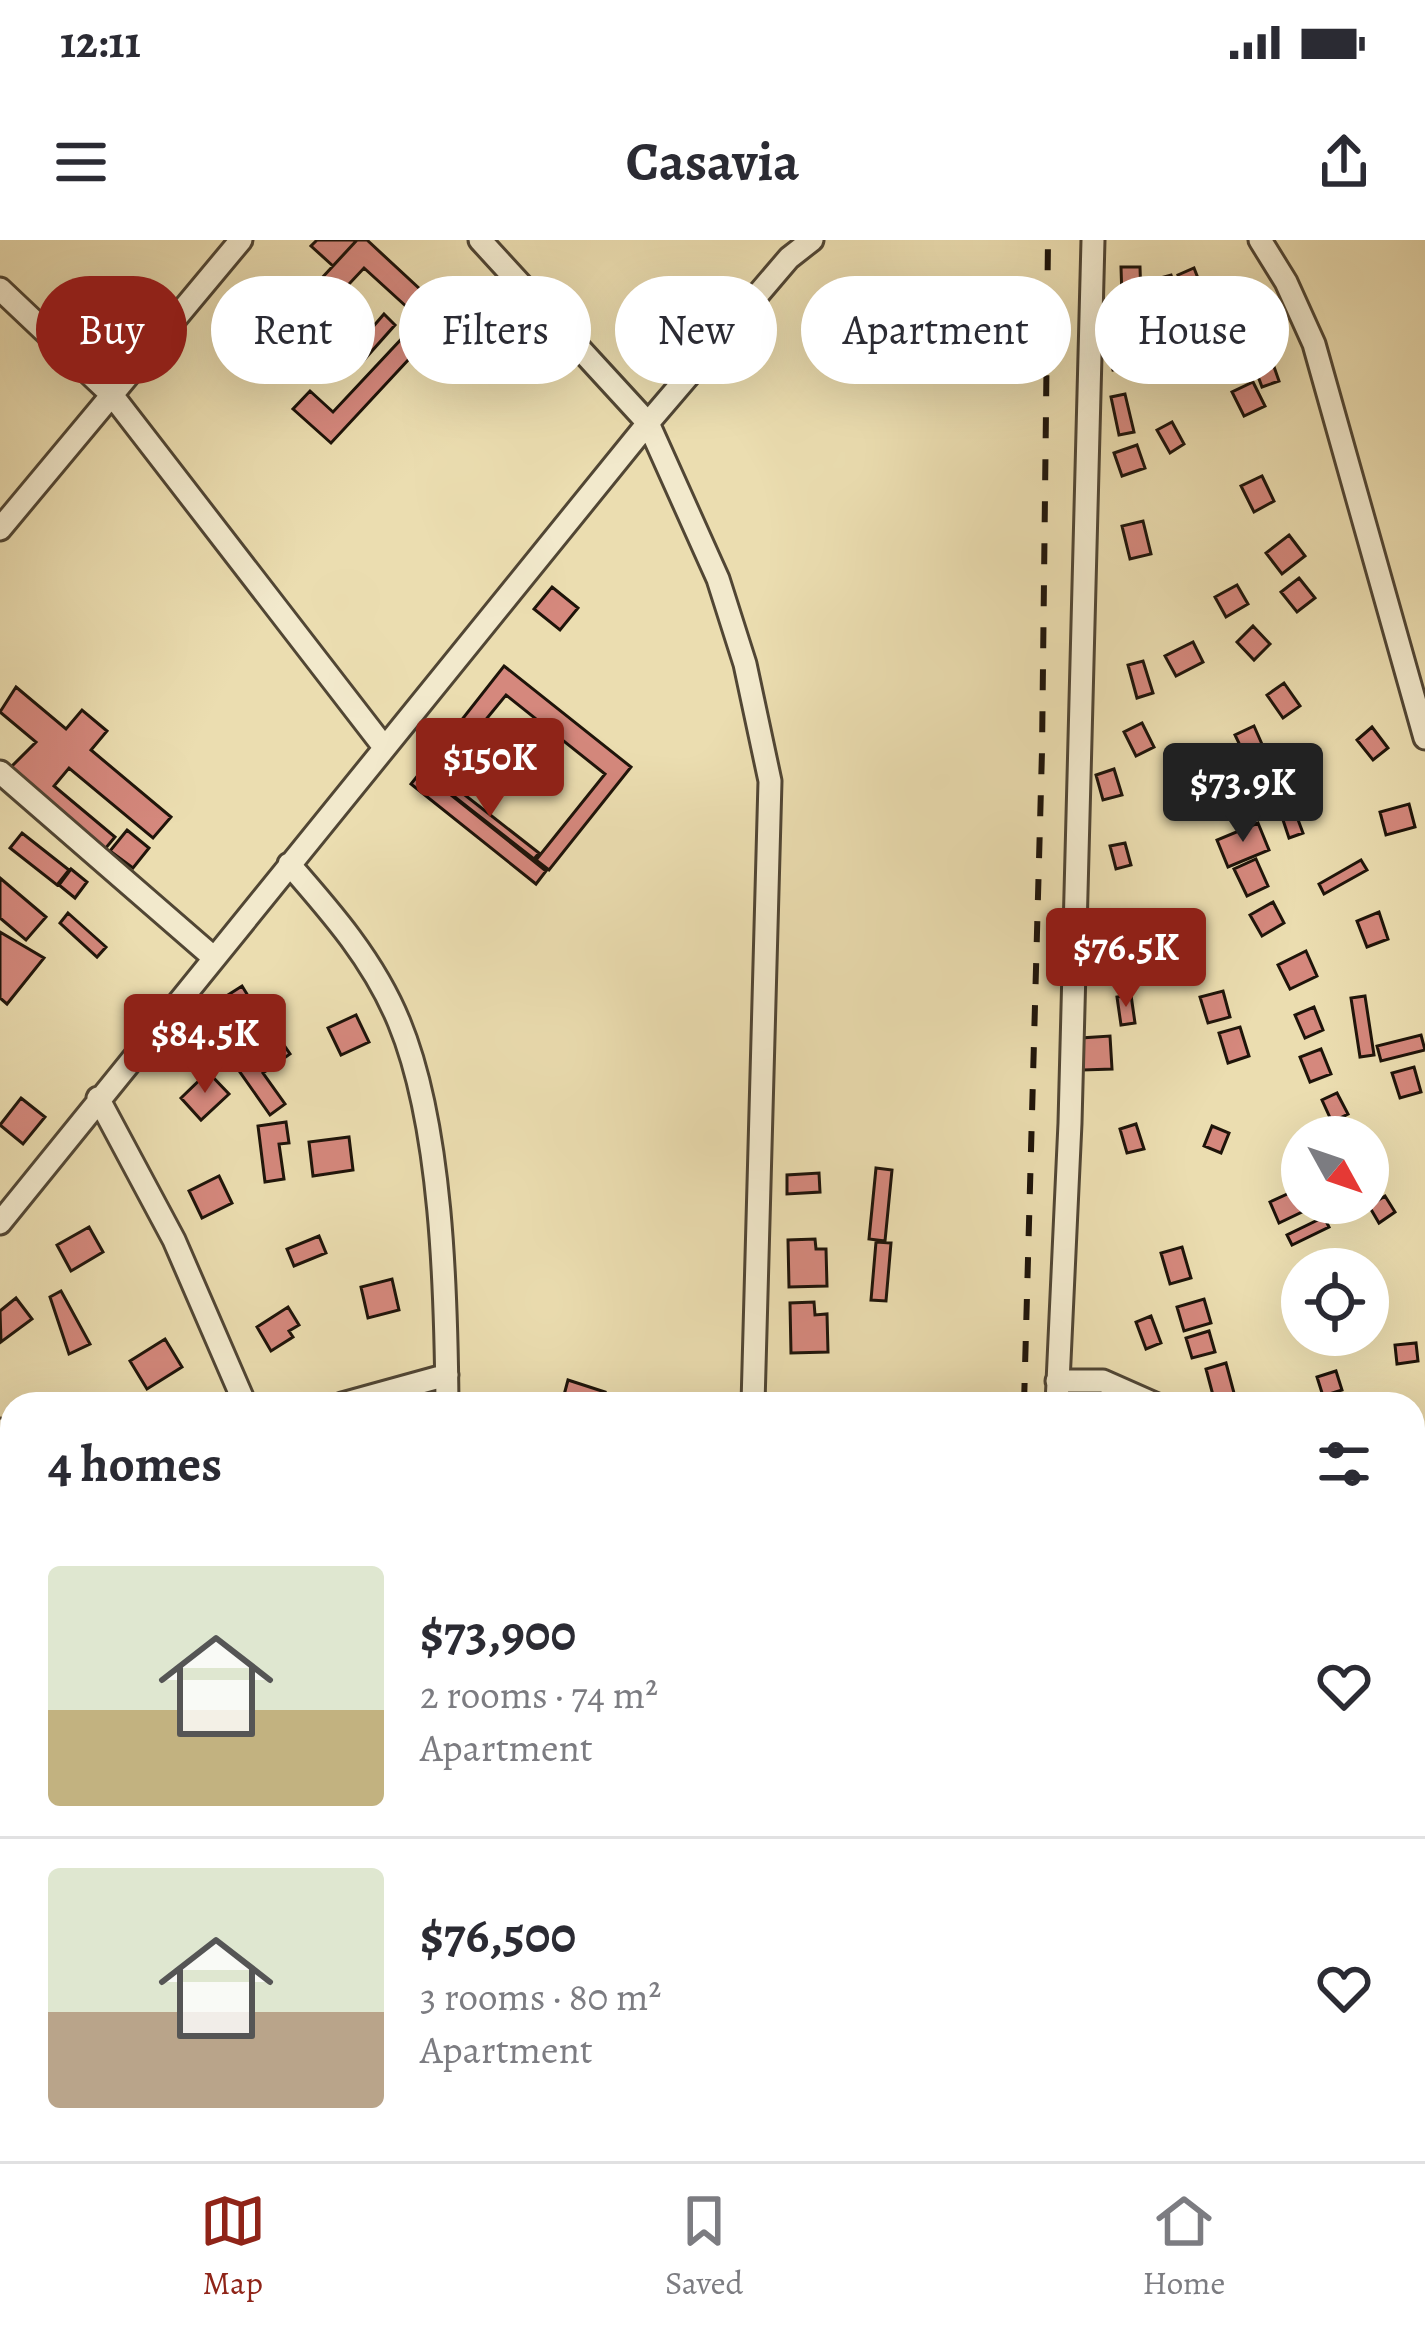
<!DOCTYPE html>
<html lang="en">
<head>
<meta charset="utf-8">
<style>
	:root { --surface:#fff; --page:#f2f2f3; --text:#2b2b33; --muted:#7c7c81; --line:#e1e1e2; --accent:#8f2418 }
	body { margin:0; font-family:Alegreya,serif; background:var(--page); color:var(--text); height:100vh; display:flex; flex-direction:column; font-size:45px; white-space:nowrap }
	* { box-sizing:border-box; margin:0 }
	p { font-size:39px; color:var(--muted) }
	.icon { flex:none; width:66px; height:66px; fill:none; stroke:currentColor; stroke-width:2; stroke-linecap:round; stroke-linejoin:round }
	.map { position:relative; flex:1; overflow:hidden }
	.panel { position:absolute; left:0px; top:1152px; width:1425px; height:771px; display:flex; flex-direction:column; background:var(--surface); border-radius:36px 36px 0 0; box-shadow:0 12px 48px #0002 }
	.panel>* { flex:none }
	.top-card { position:absolute; left:36px; top:36px; width:1353px; height:108px; display:flex; gap:24px }
	.needle { width:78px; rotate:130deg }
	.fabs { position:absolute; left:1281px; top:876px; display:grid; gap:24px }
	.fabs a { display:grid; place-items:center; width:108px; height:108px; border-radius:50%; background:var(--surface); box-shadow:0 12px 48px #0002; font-size:60px }
	.price { position:absolute; translate:-50% -102px; padding:0 27px; border-radius:12px; background:var(--accent); color:#fff; font-size:39px; line-height:78px; filter:drop-shadow(0 3px 6px #0008) }
	.price::after { content:''; position:absolute; left:50%; top:72px; width:36px; height:27px; margin-left:-18px; background:inherit; clip-path:polygon(0 0,100% 0,50% 100%) }
	.price.on { background:#222; color:#fff }
	ul { padding:0; list-style:none }
	li { display:flex; align-items:center; gap:36px; height:300px; padding:0 48px }
	li+li { border-top:3px solid var(--line) }
	li span { display:grid; place-items:center; flex:none; width:336px; height:240px; border-radius:12px; color:#555 }
	li>.icon { margin-inline-start:auto }
	span .icon { width:144px; height:144px; fill:#fffc; stroke-width:1 }
	li b { font-size:51px }
	h2 { display:flex; justify-content:space-between; align-items:center; height:144px; padding:0 48px; font-size:51px }
	.pill { padding:0 42px; border-radius:54px; background:var(--surface); box-shadow:0 12px 48px #0002; font-size:42px; line-height:108px }
	.pill.on { background:var(--accent); color:#fff }
	.status { display:flex; justify-content:space-between; align-items:center; height:84px; padding:0 60px; background:var(--surface); direction:ltr }
	.status svg { height:33px; fill:currentColor }
	header { display:flex; justify-content:space-between; align-items:center; height:156px; padding:0 48px; background:var(--surface); font-size:54px; font-weight:600 }
	.tabs { display:flex; justify-content:space-around; align-items:center; height:168px; border-top:3px solid var(--line); background:var(--surface); font-size:33px; color:var(--muted) }
	.tabs a { display:grid; justify-items:center; gap:6px }
	.tabs .on { color:var(--accent) }
	.map>svg:first-child { display:block }
</style>
</head>
<body>
<div class="status"><b>12:11</b><svg viewBox="0 0 49 12"><path d="M0 12V9h3v3zM5 12V6h3v6zM10 12V3h3v9zM15 12V0h3v12zM26 1h20v11H26zM47 4h2v5h-2z"/></svg></div>
<header><svg class="icon" aria-label="menu" viewBox="0 0 24 24"><path d="M4 6h16M4 12h16M4 18h16"/></svg>Casavia<svg class="icon" aria-label="share" viewBox="0 0 24 24"><path d="M12 15V3M7 8l5-5 5 5M5 13v7h14v-7"/></svg></header>
<div class="map">
<svg width="1425" height="1921" viewBox="0 0 1425 1921">
	<rect width="100%" height="100%" fill="#ebddb0"/>
	<filter id="stains"><feTurbulence type="fractalNoise" baseFrequency=".00167" numOctaves="4"/><feColorMatrix values="0 0 0 0 .2 0 0 0 0 .09 0 0 0 0 .02 0 0 0 .5 -.17"/></filter>
	<radialGradient id="worn" r=".72"><stop offset=".6" stop-color="#630" stop-opacity="0"/><stop offset="1" stop-color="#630" stop-opacity=".3"/></radialGradient>
	<path fill="#d5887d" stroke="#1e140a" stroke-width="3" d="M317,0H357L333,26L311,6Z
		M357,0H367L449,76L331,203L293,169L310,151L333,172L420,79L364,28L276,122L259,106Z
		M1121,27H1140L1141,57L1122,58Z
		M1194,28L1203,51L1188,57L1178,35Z
		M1171,35L1176,51L1154,58L1149,41Z
		M296,41L304,48L309,43L313,47L259,106L247,95Z
		M1258,49L1268,73L1255,79L1245,54Z
		M384,74L395,85L363,121L352,111Z
		M331,75L353,81L347,104L325,98Z
		M1229,79L1240,105L1216,115L1205,90Z
		M1122,100L1128,127L1113,130L1107,103Z
		M1272,121L1279,141L1262,147L1255,128Z
		M1253,142L1265,166L1244,176L1232,152Z
		M1125,154L1134,192L1119,195L1111,157Z
		M1172,182L1184,204L1170,213L1157,190Z
		M1137,205L1145,228L1122,236L1114,213Z
		M1262,236L1274,261L1254,272L1241,246Z
		M1143,281L1151,314L1130,319L1122,286Z
		M1289,295L1305,316L1282,334L1266,313Z
		M1299,338L1315,358L1297,372L1281,352Z
		M1237,345L1248,364L1226,377L1215,357Z
		M552,347L578,368L560,390L534,369Z
		M1253,386L1270,404L1254,420L1237,402Z
		M1193,402L1203,422L1176,436L1165,416Z
		M1143,421L1153,453L1137,458L1128,425Z
		M504,426L631,527L549,630L536,620L605,534L506,455L474,494L460,482Z
		M1284,443L1300,466L1283,478L1267,455Z
		M16,447L66,489L82,470L107,491L91,510L171,577L153,598L69,528L54,546L115,597L105,609L9,529L36,502L0,472Z
		M1142,483L1154,507L1136,516L1124,492Z
		M1254,486L1265,511L1247,520L1235,495Z
		M1372,487L1388,508L1373,520L1357,500Z
		M446,500L461,512L436,543L546,631L536,644L411,544Z
		M1114,529L1122,555L1103,560L1096,535Z
		M447,541L539,613L534,619L442,547Z
		M1210,541L1224,561L1204,576L1189,555Z
		M1409,564L1415,587L1386,595L1380,572Z
		M1294,569L1303,593L1289,598L1281,574Z
		M1258,583L1269,610L1228,627L1217,600Z
		M127,590L149,608L133,628L110,611Z
		M22,593L69,630L57,645L10,608Z
		M1125,603L1131,625L1116,629L1110,606Z
		M1256,619L1268,646L1247,656L1234,629Z
		M1361,620L1367,630L1324,654L1319,644Z
		M71,629L87,642L75,658L59,645Z
		M0,638L46,677L26,700L0,678Z
		M1273,662L1284,683L1262,696L1250,675Z
		M1379,672L1388,699L1367,707L1357,681Z
		M68,673L106,707L97,717L60,683Z
		M1148,675L1149,693L1126,695L1124,678Z
		M0,692L44,718L7,764L0,758Z
		M1095,703L1119,706L1115,735L1092,732Z
		M1306,711L1317,736L1290,749L1278,725Z
		M242,746L258,772L233,787L217,762Z
		M1223,751L1230,777L1208,783L1200,757Z
		M1131,755L1135,783L1121,785L1117,757Z
		M1365,756L1374,815L1360,817L1351,758Z
		M1314,767L1323,790L1305,798L1295,775Z
		M356,775L369,802L341,815L328,788Z
		M1240,787L1249,816L1228,823L1219,793Z
		M277,795L290,814L263,833L285,864L270,875L235,825Z
		M1421,795L1425,810L1381,821L1377,806Z
		M1110,796L1112,829L1083,830L1081,798Z
		M1321,809L1331,834L1310,842L1300,817Z
		M1414,827L1421,852L1400,858L1392,833Z
		M208,832L229,854L201,880L181,858Z
		M1337,853L1348,874L1332,882L1322,860Z
		M21,858L45,877L23,904L0,885Z
		M286,882L289,903L279,904L284,939L265,942L258,886Z
		M1136,884L1144,909L1127,913L1120,889Z
		M1212,886L1229,893L1221,913L1204,906Z
		M349,897L353,930L313,936L309,902Z
		M876,928L892,930L885,1001L869,999Z
		M819,933L820,952L787,954V935Z
		M219,936L232,963L202,978L189,951Z
		M1294,951L1304,971L1279,983L1270,962Z
		M1385,956L1395,972L1379,983L1369,966Z
		M1324,977L1329,987L1292,1005L1287,995Z
		M89,987L103,1012L71,1031L57,1005Z
		M319,996L326,1013L294,1026L287,1009Z
		M815,999L816,1009H826L827,1046L789,1047L788,1000Z
		M876,1002L891,1003L886,1061L871,1060Z
		M1182,1007L1191,1038L1170,1044L1161,1013Z
		M392,1039L399,1070L368,1078L361,1047Z
		M61,1051L90,1104L69,1114L50,1057Z
		M16,1058L32,1079L1,1102L0,1071Z
		M1204,1059L1211,1083L1184,1091L1177,1067Z
		M814,1062L815,1075L827,1074L828,1112L791,1113L790,1063Z
		M288,1067L299,1085L289,1091L293,1097L271,1111L257,1087Z
		M1151,1076L1161,1103L1146,1109L1136,1082Z
		M1209,1091L1215,1112L1192,1118L1186,1098Z
		M165,1099L182,1127L147,1149L130,1121Z
		M1416,1103L1418,1121L1397,1124L1395,1105Z
		M1226,1123L1234,1153L1214,1159L1206,1129Z
		M1336,1131L1342,1150L1323,1156L1317,1137Z
		M568,1140L605,1152L601,1164L564,1155Z
		M9,1280L12,1312L2,1318L0,1286Z
		M12,1394V1428L6,1430L0,1399Z
		M777,1911H836L834,1921H776Z"/>
	<g fill="none" stroke-linecap="round" stroke-linejoin="round">
		<g stroke="#514634" stroke-width="27">
			<path id="minor" d="M480,0L648,183L718,339L745,424L770,541L753,1164
				M1260,0L1286,42L1314,104L1425,498
				M0,49L112,155L384,507
				M0,289L241,0
				M0,532L213,717
				M289,624C332,673 374,721 399,782C442,886 446,1051 447,1164
				M98,858L174,1000L245,1164
				M0,983L648,183L789,18L812,0
				M1057,1141H1103L1155,1164
				M342,1164L447,1135
				M1057,1164L1070,883L1093,0
				M0,1190L12,1215
				M1413,1212L1425,1210
				M168,1911L169,1921
				M265,1911V1921
				M450,1921V1911
				M733,1921V1911
				M1040,1921V1911"/>
		</g>
		<use href="#minor" stroke="#f2e9cc" stroke-width="21"/>
		<path stroke="#1e140a" stroke-width="6" stroke-dasharray="21 21" stroke-linecap="butt" d="M1024,1164L1042,511L1048,0
			M1003,1921L1004,1911"/>
	</g>
	<rect width="100%" height="100%" filter="url(#stains)"/>
	<rect width="100%" height="100%" fill="url(#worn)"/>
</svg>
<div class="fabs">
<a><svg class="needle" viewBox="-14 -14 28 28"><path d="M0-13l5 13h-10z" fill="#e53935"/><path d="M0 13l5-13h-10z" fill="#7c7c81"/></svg></a>
<a><svg class="icon" aria-label="locate" viewBox="0 0 24 24"><circle cx="12" cy="12" r="6"/><path d="M12 2v4M12 18v4M2 12h4M18 12h4"/></svg></a>
</div>
<b class="price" style="left:490px;top:580px">$150K</b>
<b class="price on" style="left:1243px;top:605px">$73.9K</b>
<b class="price" style="left:1126px;top:770px">$76.5K</b>
<b class="price" style="left:205px;top:856px">$84.5K</b>
<div class="top-card">
<a class="pill on">Buy</a>
<a class="pill">Rent</a>
<a class="pill">Filters</a>
<a class="pill">New</a>
<a class="pill">Apartment</a>
<a class="pill">House</a>
</div>
<section class="panel">
<h2>4 homes<svg class="icon" aria-label="filters" viewBox="0 0 24 24"><path d="M4 7h16M4 17h16"/><circle cx="9" cy="7" r="2"/><circle cx="15" cy="17" r="2"/></svg></h2>
<ul>
<li><span style="background:linear-gradient(#dfe7d0 60%,#c2b280 0)"><svg class="icon" aria-label="home" viewBox="0 0 24 24"><path d="M3 11l9-7 9 7M6 9v11h12V9"/></svg></span><div><b>$73,900</b><p>2 rooms · 74 m²</p><p>Apartment</p></div><svg class="icon" aria-label="heart" viewBox="0 0 24 24"><path d="M12 20l-8-8c-3-5 5-10 8-4 3-6 11-1 8 4z"/></svg></li>
<li><span style="background:linear-gradient(#dfe7d0 60%,#b9a48a 0)"><svg class="icon" aria-label="home" viewBox="0 0 24 24"><path d="M3 11l9-7 9 7M6 9v11h12V9"/></svg></span><div><b>$76,500</b><p>3 rooms · 80 m²</p><p>Apartment</p></div><svg class="icon" aria-label="heart" viewBox="0 0 24 24"><path d="M12 20l-8-8c-3-5 5-10 8-4 3-6 11-1 8 4z"/></svg></li>
</ul>
</section>
</div>
<nav class="tabs">
<a class="on"><svg class="icon" aria-label="map" viewBox="0 0 24 24"><path d="M3 6l6-2 6 2 6-2v14l-6 2-6-2-6 2zM9 4v14M15 6v14"/></svg>Map</a>
<a><svg class="icon" aria-label="saved" viewBox="0 0 24 24"><path d="M7 4h10v16l-5-4-5 4z"/></svg>Saved</a>
<a><svg class="icon" aria-label="home" viewBox="0 0 24 24"><path d="M3 11l9-7 9 7M6 9v11h12V9"/></svg>Home</a>
</nav>
</body>
</html>
